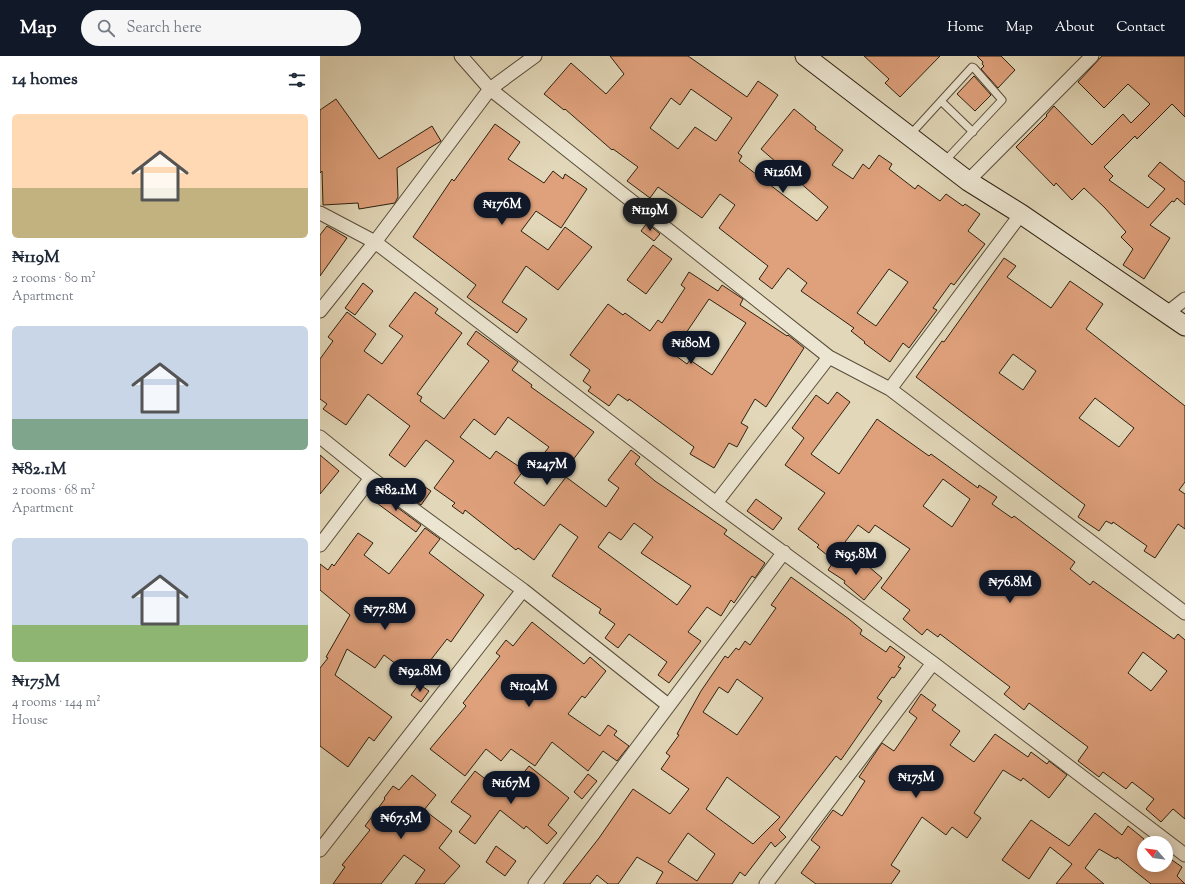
<!DOCTYPE html>
<html lang="en">
<head>
<meta charset="utf-8">
<style>
	:root { --surface:#fff; --page:#f6f6f7; --text:#1f2937; --muted:#747a83; --accent:#111827 }
	body { margin:0; font-family:"Sorts Mill Goudy",serif; background:var(--page); color:var(--text); height:100vh; display:flex; flex-direction:column; font-size:15px; white-space:nowrap }
	* { box-sizing:border-box; margin:0 }
	p { font-size:13px; color:var(--muted) }
	.icon { flex:none; width:22px; height:22px; fill:none; stroke:currentColor; stroke-width:2; stroke-linecap:round; stroke-linejoin:round }
	.map { position:relative; flex:1; overflow:hidden }
	.side { display:flex; flex-direction:column; background:var(--surface); width:320px }
	.side>* { flex:none }
	.needle { width:26px; rotate:298deg }
	.buttons { position:absolute; left:817px; top:780px; display:grid; gap:8px }
	.buttons a { display:grid; place-items:center; width:36px; height:36px; border-radius:50%; background:var(--surface); box-shadow:0 2px 10px #0003; font-size:20px }
	.price { position:absolute; translate:-50% -34px; padding:0 9px; border-radius:14px; background:var(--accent); color:#fff; font-size:13px; line-height:26px; filter:drop-shadow(0 1px 2px #0008) }
	.price::after { content:''; position:absolute; left:50%; top:24px; width:12px; height:9px; margin-left:-6px; background:inherit; clip-path:polygon(0 0,100% 0,50% 100%) }
	.price.selected { background:#222; color:#fff }
	ul { padding:0; list-style:none }
	li { display:grid; align-content:center; gap:8px; height:212px; padding:0 12px }
	li span { display:grid; place-items:center; height:124px; border-radius:6px; color:#555 }
	li>.icon { margin-inline-start:auto }
	span .icon { width:72px; height:72px; fill:#fffc; stroke-width:1 }
	li b { font-size:17px }
	h2 { display:flex; justify-content:space-between; align-items:center; height:48px; padding:0 12px; font-size:17px }
	header { display:flex; align-items:center; gap:24px; box-sizing:border-box; height:56px; padding:0 20px; background:var(--accent); color:#fff }
	header strong { font-size:19px }
	nav { display:flex; gap:22px; margin-inline-start:auto; font-size:14px }
	.search { width:280px; height:36px; background:var(--page); display:flex; align-items:center; gap:10px; box-sizing:border-box; padding:0 14px; border-radius:22px; color:var(--muted); font-size:15px }
	main { display:flex; flex:1; min-height:0 }
	.map>svg:first-child { display:block }
</style>
</head>
<body>
<header>
<strong>Map</strong>
<div class="search"><svg class="icon" aria-label="search" viewBox="0 0 24 24"><circle cx="10" cy="10" r="6"/><path d="M15 15l6 6"/></svg>Search here</div>
<nav><a>Home</a><a>Map</a><a>About</a><a>Contact</a></nav>
</header>
<main>
<section class="side">
<h2>14 homes<svg class="icon" aria-label="filters" viewBox="0 0 24 24"><path d="M4 7h16M4 17h16"/><circle cx="9" cy="7" r="2"/><circle cx="15" cy="17" r="2"/></svg></h2>
<ul>
<li><span style="background:linear-gradient(#ffd9b3 60%,#c2b280 0)"><svg class="icon" aria-label="home" viewBox="0 0 24 24"><path d="M3 11l9-7 9 7M6 9v11h12V9"/></svg></span><div><b>₦119M</b><p>2 rooms · 80 m²</p><p>Apartment</p></div></li>
<li><span style="background:linear-gradient(#c9d6e8 75%,#7fa58c 0)"><svg class="icon" aria-label="home" viewBox="0 0 24 24"><path d="M3 11l9-7 9 7M6 9v11h12V9"/></svg></span><div><b>₦82.1M</b><p>2 rooms · 68 m²</p><p>Apartment</p></div></li>
<li><span style="background:linear-gradient(#c9d6e8 70%,#8fb573 0)"><svg class="icon" aria-label="home" viewBox="0 0 24 24"><path d="M3 11l9-7 9 7M6 9v11h12V9"/></svg></span><div><b>₦175M</b><p>4 rooms · 144 m²</p><p>House</p></div></li>
</ul>
</section>
<div class="map">
<svg width="865" height="828" viewBox="0 0 865 828">
	<rect width="100%" height="100%" fill="#e2d7b8"/>
	<filter id="stains"><feTurbulence type="fractalNoise" baseFrequency=".005" numOctaves="4"/><feColorMatrix values="0 0 0 0 .2 0 0 0 0 .09 0 0 0 0 .02 0 0 0 .5 -.17"/></filter>
	<radialGradient id="worn" r=".72"><stop offset=".6" stop-color="#630" stop-opacity="0"/><stop offset="1" stop-color="#630" stop-opacity=".3"/></radialGradient>
	<path fill="#dfa17c" stroke="#2d2111" fill-rule="evenodd" d="M290,0H368L427,41L438,25L458,39L418,97L422,100L419,105L497,165L508,151L441,93L474,53L496,71L495,73L523,94L512,109L533,123L543,108L549,113L559,99L572,108L569,113L595,133L598,129L620,145L626,138L643,150L645,148L660,158L648,175L665,188L634,229L631,227L613,252L617,254L589,292L583,287L570,306L544,287L545,286L531,275L534,272L481,235L487,227L468,212L452,233L439,223L448,210L399,172L415,149L400,138L382,162L338,131L330,142L307,125L318,111L293,93L292,94L245,53L244,54L224,38L251,7L286,38L304,18ZM371,33L412,62L396,85L375,71L358,93L330,72L351,42L360,49ZM569,213L588,226L556,270L537,257Z
		M544,0H620L580,41L565,27L569,23Z
		M657,0H681L695,14L678,32L661,13L664,10L662,8L663,6Z
		M782,0H865V61L852,48L817,83L815,80L784,111L793,120L789,124L828,152L845,133L828,120L840,106L865,126V149L857,142L854,146L852,145L830,169L850,182L824,223L803,209L813,193L801,181L806,176L785,152L764,132L752,144L736,127L734,130L696,91L727,60L726,59L734,50L772,89L803,58L811,67L830,48L808,28L784,52L758,26Z
		M654,20L671,39L655,55L637,38Z
		M16,43L59,103L112,70L121,85L77,112L78,141L75,147L39,153L38,147L3,149L2,115L0,117V54Z
		M175,68L200,86L188,103L224,127L233,115L243,123L245,118L267,133L241,172L216,155L201,175L228,194L245,171L272,191L238,234L206,210L182,246L207,263L197,277L147,241L156,229L93,181L132,123L134,125Z
		M327,167L340,178L334,185L321,175Z
		M7,170L27,182L0,220V179Z
		M333,189L352,203L326,238L307,224Z
		M684,202L696,210L687,221L731,252L750,225L783,248L766,273L865,350V426L859,434L865,438V473L858,468L835,502L824,495L827,490L793,466L792,468L786,465L779,475L758,461L765,449L596,321L622,285L624,286ZM693,298L716,315L703,334L679,317ZM775,342L814,372L799,391L759,362Z
		M369,216L398,235L402,229L423,243L420,249L467,280L468,279L484,292L446,351L435,343L421,367L428,371L417,391L409,387L394,412L370,398L374,391L309,343L308,345L298,338L289,350L268,335L271,331L263,325L270,314L250,299L288,248L303,259L305,257L330,275L338,264L342,267L365,232L361,229ZM389,243L426,267L392,319L370,304L367,308L348,294L363,275L366,277Z
		M43,227L53,235L35,259L25,252Z
		M95,236L118,253L115,257L142,277L97,338L102,341L100,345L124,363L169,305L147,288L156,275L198,306L192,314L212,329L211,331L274,376L240,421L218,405L229,391L188,361L175,379L154,363L140,381L170,403L176,395L204,414L194,427L224,450L246,421L286,451L299,432L288,424L311,394L320,401L315,408L335,425L407,474L404,478L445,507L435,522L432,520L414,547L411,544L401,560L387,551L368,576L381,585L349,627L338,619L347,606L309,578L298,592L285,582L295,568L279,557L281,553L232,520L258,481L240,468L214,504L198,492L196,494L145,454L143,458L132,450L135,447L114,432L134,405L106,384L85,411L69,399L90,370L48,338L26,369L3,353L7,348L0,343V303L13,285L8,281L27,256L56,278L44,295L62,308L83,280L69,270ZM314,467L333,481L321,497L371,530L357,549L278,491L289,476L301,484Z
		M517,336L530,346L491,398L519,418L557,363L609,400L611,398L658,432L659,429L677,441L672,448L692,462L694,460L755,506L750,513L770,529L773,525L854,583L858,578L865,584V763L853,753L841,766L826,753L834,743L812,726L806,733L783,716L779,721L758,705L768,691L709,647L704,654L684,638L690,631L620,578L618,581L607,573L602,579L583,563L590,554L561,532L590,493L555,469L549,477L538,469L512,503L497,491L499,489L478,473L505,437L465,409L484,382L472,372L496,339L508,348ZM623,423L650,443L632,471L603,450ZM823,596L847,615L831,635L808,617Z
		M0,399L19,415L0,438Z
		M96,425L111,435L101,449L86,438Z
		M55,435L101,469L96,476L50,442Z
		M436,443L462,462L453,474L427,455Z
		M105,472L120,483L109,497L164,539L131,586L127,583L96,623L64,599L55,612L27,593L15,619L72,661L54,685L49,681L28,711L0,690V612L8,602L6,601L30,559L0,534V508L8,514L12,508L14,510L38,477L53,487L44,499L69,518Z
		M518,499L537,511L542,505L562,522L544,544L524,527L525,525L508,514Z
		M471,521L529,563L542,574L540,578L566,596L570,590L585,601L578,611L581,612L574,622L572,621L557,642L562,645L521,704L516,700L459,774L466,781L455,791L451,786L425,820L420,816L412,828H336L343,816L317,801L298,828H288L277,819L270,828H243L279,782L313,733L350,758L369,733L341,713L350,700L346,697L359,679L357,678L381,635L405,600L408,602L416,592L419,594L425,585L430,589L456,552L451,549ZM417,623L443,642L417,679L383,656L399,631L408,637ZM407,721L460,761L433,788L386,753ZM368,777L395,798L377,825L348,806Z
		M212,566L264,608L270,601L286,615L265,642L262,640L248,658L280,680L288,669L297,675L294,679L309,690L297,705L283,695L268,715L232,686L215,710L191,693L181,705L166,693L145,720L110,693L146,650L143,647L180,600L176,597L186,584L193,590Z
		M99,628L109,635L101,646L91,639Z
		M601,638L616,649L612,654L640,675L630,689L654,706L675,678L708,701L711,696L727,708L729,705L747,719L729,742L703,722L701,725L683,714L654,757L661,762L647,782L632,771L626,779L602,761L571,809L580,815L571,828H496L481,817L500,791L491,784L513,754L522,760L545,725L539,721L562,687L574,695L597,662L589,656Z
		M209,710L249,742L228,769L237,777L227,788L206,770L204,773L180,754L155,788L139,776L151,760L131,746L155,715L186,739Z
		M268,718L277,725L262,743L254,736Z
		M92,719L116,739L104,754L132,775L119,792L140,810L124,828H95L105,814L84,799L61,828H13L25,811L22,809L50,774L45,770L65,743L64,742L73,730L79,734Z
		M775,757L802,779L808,770L824,783V809H846L849,802L862,811L857,820L865,828H831L797,801L796,803L779,793L765,812L784,828H736L752,808L730,791L709,823L682,804L711,764L749,790Z
		M176,790L196,805L185,820L166,806Z"/>
	<g fill="none" stroke-linecap="round" stroke-linejoin="round">
		<g stroke="#5a4e3b" stroke-width="9">
			<path id="lane" d="M621,45L653,76
				M589,80L652,11L654,12L682,44L624,106"/>
		</g>
		<g stroke="#5a4e3b" stroke-width="15">
			<path id="street" d="M141,0L170,33L509,301L570,333L865,557
				M648,125L772,0
				M0,157L55,186L396,447L613,607L865,799
				M0,255L55,186L170,33L215,0
				M846,258L865,243
				M570,333L701,158
				M0,381L51,422L203,534L348,649
				M396,447L509,301
				M0,489L51,422
				M0,794L203,534
				M215,828L464,496
				M446,828L613,607"/>
		</g>
		<g stroke="#2d2111" stroke-width="21">
			<path id="secondary" d="M485,0L648,125L701,158L865,270"/>
		</g>
		<use href="#lane" stroke="#ece5d1" stroke-width="7"/>
		<use href="#street" stroke="#ece5d1" stroke-width="13"/>
		<use href="#secondary" stroke="#ece5d1" stroke-width="19"/>
	</g>
	<rect width="100%" height="100%" filter="url(#stains)"/>
	<rect width="100%" height="100%" fill="url(#worn)"/>
</svg>
<div class="buttons">
<a><svg class="needle" viewBox="-14 -14 28 28"><path d="M0-13l5 13h-10z" fill="#e53935"/><path d="M0 13l5-13h-10z" fill="#747a83"/></svg></a>
</div>
<b class="price" style="left:463px;top:138px">₦126M</b>
<b class="price" style="left:182px;top:170px">₦176M</b>
<b class="price selected" style="left:330px;top:176px">₦119M</b>
<b class="price" style="left:371px;top:309px">₦180M</b>
<b class="price" style="left:227px;top:430px">₦247M</b>
<b class="price" style="left:76px;top:456px">₦82.1M</b>
<b class="price" style="left:536px;top:520px">₦95.8M</b>
<b class="price" style="left:690px;top:548px">₦76.8M</b>
<b class="price" style="left:65px;top:575px">₦77.8M</b>
<b class="price" style="left:100px;top:637px">₦92.8M</b>
<b class="price" style="left:209px;top:652px">₦104M</b>
<b class="price" style="left:596px;top:743px">₦175M</b>
<b class="price" style="left:191px;top:749px">₦167M</b>
<b class="price" style="left:81px;top:784px">₦67.5M</b>
</div>
</main>
</body>
</html>
